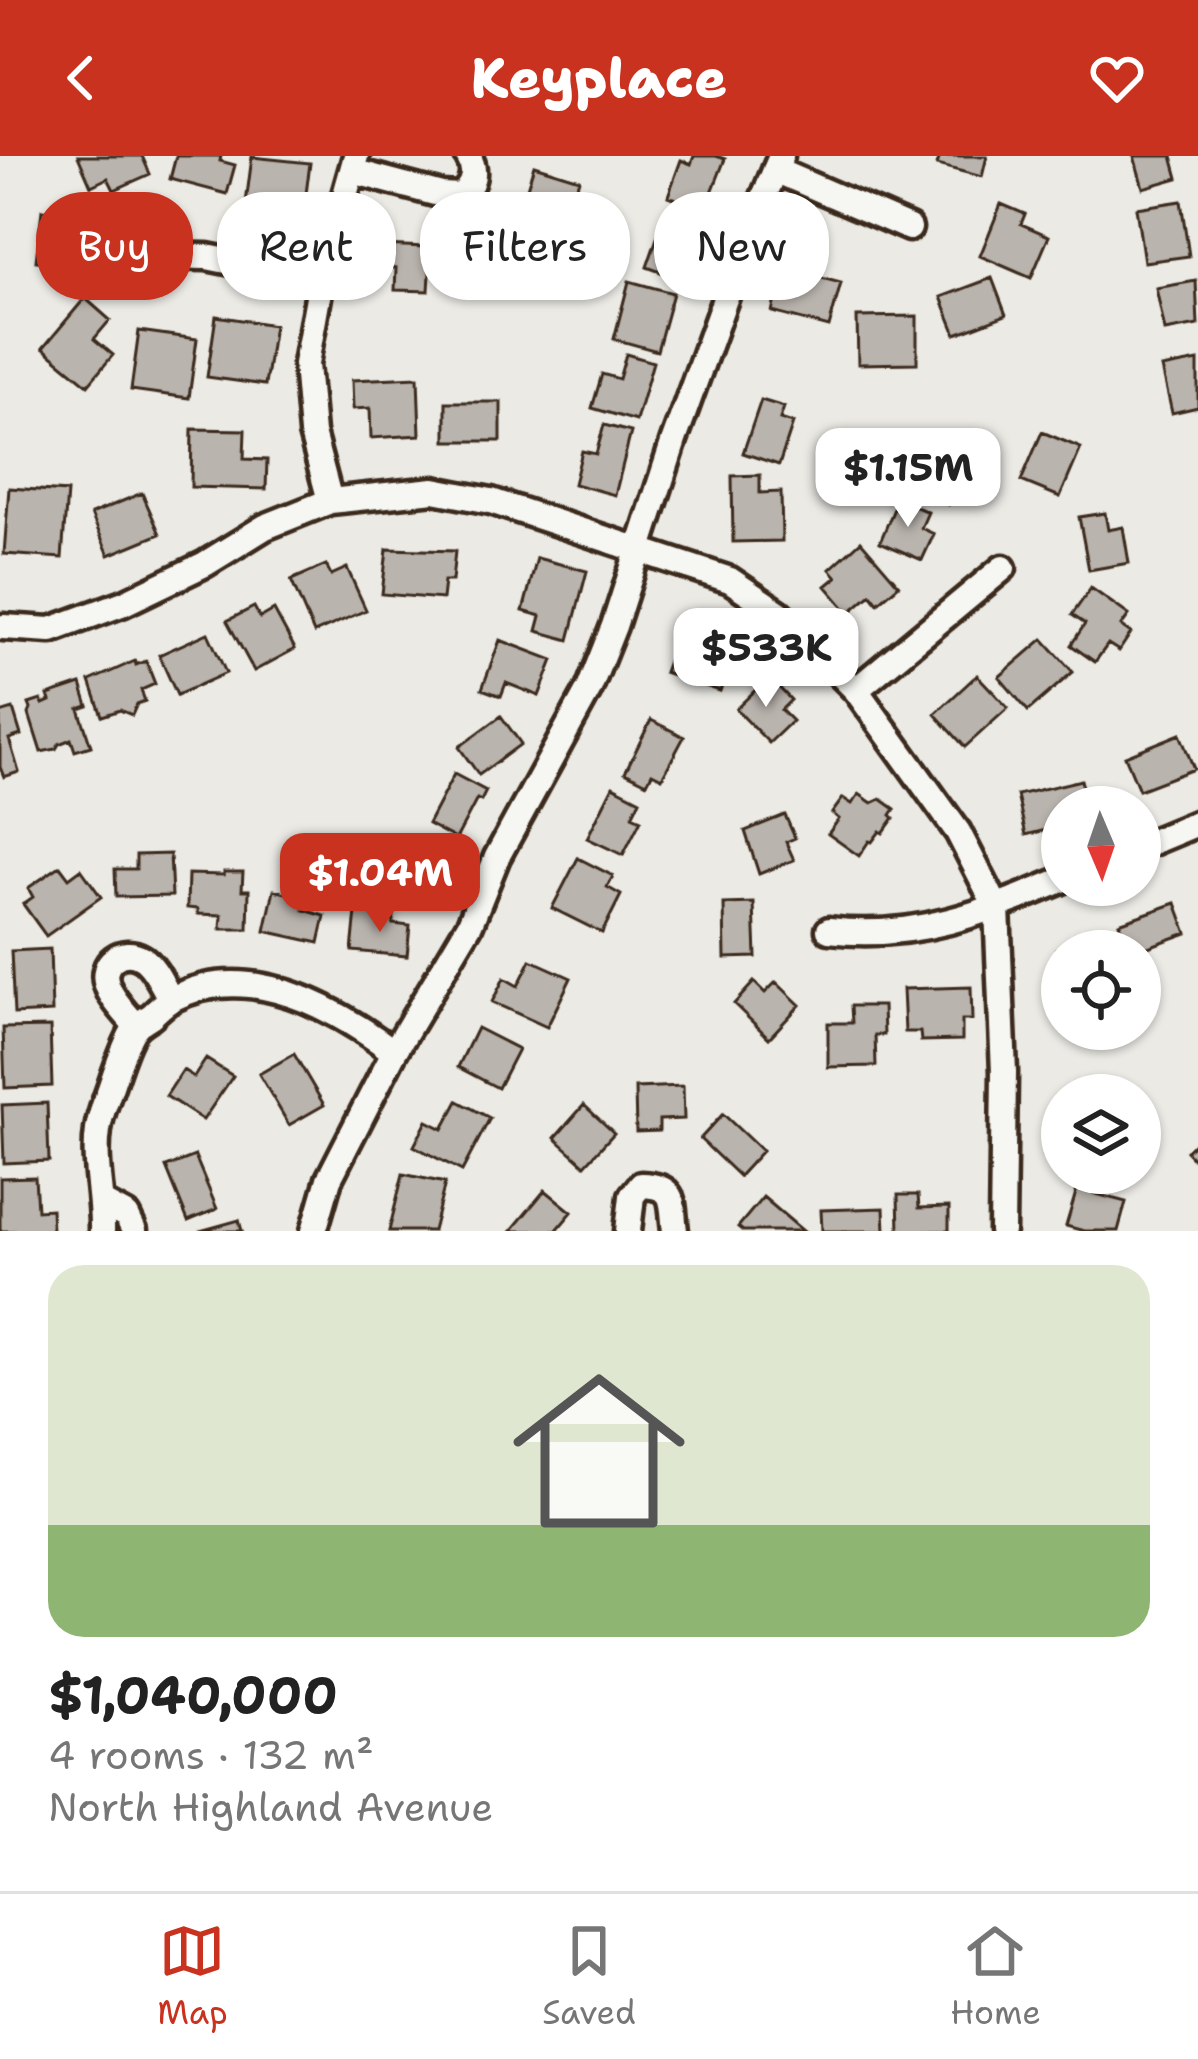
<!DOCTYPE html>
<html lang="en">
<head>
<meta charset="utf-8">
<style>
	:root { --surface:#fff; --page:#f2f2f2; --text:#222; --muted:#767676; --line:#e0e0e0; --accent:#c8321e }
	body { margin:0; font-family:"Shantell Sans",sans-serif; background:var(--page); color:var(--text); height:100vh; display:flex; flex-direction:column; font-size:45px; white-space:nowrap }
	* { box-sizing:border-box; margin:0 }
	p { font-size:39px; color:var(--muted) }
	.icon { flex:none; width:66px; height:66px; fill:none; stroke:currentColor; stroke-width:2; stroke-linecap:round; stroke-linejoin:round }
	.map { position:relative; height:1075px; overflow:hidden }
	.drawer { display:flex; flex-direction:column; background:var(--surface); flex:1 }
	.drawer>* { flex:none }
	.top-card { position:absolute; left:36px; top:36px; width:1128px; height:108px; display:flex; gap:24px }
	.needle { width:78px; rotate:178deg }
	.tools { position:absolute; left:1041px; top:630px; display:grid; gap:24px }
	.tools a { display:grid; place-items:center; width:120px; height:120px; border-radius:50%; background:var(--surface); box-shadow:0 3px 9px #0004; font-size:60px }
	.price { position:absolute; translate:-50% -102px; padding:0 27px; border-radius:24px; background:#fff; color:#222; font-size:39px; line-height:78px; filter:drop-shadow(0 3px 6px #0008) }
	.price::after { content:''; position:absolute; left:50%; top:72px; width:36px; height:27px; margin-left:-18px; background:inherit; clip-path:polygon(0 0,100% 0,50% 100%) }
	.price.selected { background:var(--accent); color:#fff }
	ul { padding:0; list-style:none }
	li { display:grid; align-content:center; gap:24px; height:636px; padding:0 48px }
	li+li { border-top:3px solid var(--line) }
	li span { display:grid; place-items:center; height:372px; border-radius:36px; color:#555 }
	li>.icon { margin-inline-start:auto }
	span .icon { width:216px; height:216px; fill:#fffc; stroke-width:1 }
	li b { font-size:51px }
	.pill { padding:0 42px; border-radius:48px; background:var(--surface); box-shadow:0 3px 9px #0004; font-size:42px; line-height:108px }
	.pill.selected { background:var(--accent); color:#fff }
	header { display:flex; justify-content:space-between; align-items:center; height:156px; padding:0 48px; background:var(--accent); color:#fff; font-size:54px; font-weight:800 }
	.tabs { display:flex; justify-content:space-around; align-items:center; height:168px; border-top:3px solid var(--line); background:var(--surface); font-size:33px; color:var(--muted) }
	.tabs a { display:grid; justify-items:center; gap:6px }
	.tabs .selected { color:var(--accent) }
	.map>svg:first-child { display:block }
</style>
</head>
<body>
<header><svg class="icon" aria-label="back" viewBox="0 0 24 24"><path d="M15 5l-7 7 7 7"/></svg>Keyplace<svg class="icon" aria-label="heart" viewBox="0 0 24 24"><path d="M12 20l-8-8c-3-5 5-10 8-4 3-6 11-1 8 4z"/></svg></header>
<div class="map">
<svg width="1198" height="1075" viewBox="0 0 1198 1075">
	<rect width="100%" height="100%" fill="#ebeae5"/>
	<filter id="ink" filterUnits="userSpaceOnUse"><feTurbulence type="fractalNoise" baseFrequency=".00833" numOctaves="2"/><feDisplacementMap in="SourceGraphic" scale="24" xChannelSelector="R" yChannelSelector="G"/><feConvolveMatrix kernelMatrix="1 2 1 2 8 2 1 2 1" color-interpolation-filters="sRGB"/></filter>
	<g filter="url(#ink)">
		<path fill="#bab4ae" stroke="#3b2a1e" stroke-width="3" d="M78,0H142L150,18L114,34L108,22L91,30Z
			M176,0H221L220,5L235,9L227,38L170,23Z
			M694,0H716L725,3L705,54L668,40L681,4L691,8Z
			M940,0H987L982,21L937,9Z
			M1134,0H1172L1178,22L1143,32Z
			M252,1L310,7L303,61L245,55Z
			M534,9L579,23L563,75L518,61Z
			M1181,45L1189,100L1144,106L1136,52Z
			M1001,48L1025,58L1021,68L1049,80L1031,122L980,100Z
			M42,54L81,59L75,109L36,105Z
			M666,56L699,68L680,123L647,111Z
			M487,86L490,94L510,87L524,126L493,137L489,128L477,132L474,123L464,127L455,101Z
			M382,89L425,91V101H431L429,135L395,134L396,112L382,111Z
			M783,112L841,127L829,171L772,156Z
			M992,122L1006,159L956,178L941,141Z
			M629,125L673,137L657,195L614,183Z
			M1196,125L1198,169L1165,175L1156,132Z
			M85,142L110,164L94,183L113,199L88,229L43,192Z
			M216,160L274,169L265,229L207,221Z
			M917,160V207L858,208L857,161Z
			M139,175L197,183L189,242L131,234Z
			M626,198L653,206L636,265L592,252L602,218L619,223Z
			M1198,205V251L1172,257L1162,212Z
			M418,221L420,279L371,282L370,252L353,253L352,224Z
			M761,244L784,251L780,263L793,267L779,309L743,297Z
			M446,246H501V285H446Z
			M604,269L631,276L615,339L574,328L582,295L596,298Z
			M192,273L245,274L244,303L267,304L266,333L191,331Z
			M1042,276L1081,292L1060,341L1021,325Z
			M976,289L994,324L948,349L929,314Z
			M760,319V337L781,336L782,385L733,386L732,320Z
			M9,332L67,336L62,402L4,398Z
			M142,337L160,378L109,399L91,358Z
			M898,343L928,356L921,372L934,378L922,404L880,386Z
			M1105,357L1108,374L1123,371L1129,407L1089,414L1079,361Z
			M861,385L899,429L878,447L871,438L849,457L826,430L837,421L830,413Z
			M387,393L455,395L452,425H444L442,443L382,438Z
			M537,402L587,415L569,484L537,475L541,460L523,455Z
			M326,409L331,419L347,412L366,454L314,477L291,424Z
			M1091,432L1129,459L1121,470L1131,477L1119,495L1108,488L1095,506L1071,489L1085,468L1072,459Z
			M254,451L260,462L274,454L295,493L254,515L227,465Z
			M680,472L736,492L720,535L664,516Z
			M208,477L226,517L177,539L159,499Z
			M1043,483L1073,516L1028,555L999,521Z
			M500,484L553,504L539,540L506,527L501,540L482,533Z
			M135,505L136,509L146,505L155,528L141,534L145,545L137,548L132,559L120,554L102,560L90,525Z
			M977,519L1008,552L965,591L935,558Z
			M769,521L791,544L781,554L792,565L769,587L736,553Z
			M81,528L88,550L79,553L91,590L75,595L71,583L59,588L56,593L41,596L29,558L31,553L29,548L41,544L43,548L50,545L48,539Z
			M13,553L21,579L9,583L19,616L4,621L0,611V557Z
			M501,560L521,588L479,619L459,591Z
			M651,564L684,581L662,622L652,617L647,627L625,616Z
			M1180,578L1194,613L1139,634L1125,600Z
			M454,618L486,635L481,645L477,643L456,683L428,668Z
			M1081,624L1088,651H1062V670L1026,679L1017,639Z
			M613,630L640,644L632,660L641,664L623,699L587,682Z
			M859,638L872,647L881,643L895,653L891,659L894,662L883,677L880,675L872,686L869,685L859,700L828,678L839,663L832,657L843,642L852,648Z
			M785,659L795,682L786,686L794,704L759,718L745,675Z
			M170,698L172,740L116,741L115,713H136V699Z
			M578,702L613,720L607,731L621,739L602,777L552,752Z
			M60,710L69,722L81,713L101,741L46,780L23,748L33,741L28,732Z
			M224,716H243L242,734H249L248,773H221L222,759L198,758V753L187,752L188,718L224,719Z
			M274,734L307,742L304,754L325,760L319,787L265,775Z
			M754,747L756,801L725,802L724,748Z
			M1176,747L1187,777L1137,795H1129L1119,767Z
			M356,756L394,760L393,768L410,770L407,800L352,795Z
			M1103,774L1111,795H1062V808L1056,793Z
			M50,793L52,856L14,858L11,795Z
			M531,804L571,822L547,871L492,846L504,822L518,830Z
			M754,826L765,837L776,826L800,849L769,882L734,848Z
			M971,831L972,864H962V884L921,885L920,876H905L903,833Z
			M851,850H883L884,879H875L876,910L828,911V867H852Z
			M50,871L52,930L5,932L3,872Z
			M477,872L518,893L498,932L458,911Z
			M294,898L324,949L289,969L259,918Z
			M206,903L233,920L203,964L166,940L183,914L194,921Z
			M683,930L684,963L659,964V975L636,976L635,932Z
			M458,945L490,962L462,1015L414,990L427,965L443,973Z
			M47,947L49,1005L4,1007L2,949Z
			M584,949L614,977L585,1009L555,982Z
			M723,958L762,995L739,1020L700,983Z
			M1198,984V1008L1186,995Z
			M195,1000L217,1053L188,1065L166,1011Z
			M403,1018L445,1027L433,1075H389Z
			M35,1021L37,1054L51,1053L52,1075H0V1022Z
			M1077,1033L1126,1046L1118,1075H1084L1066,1070Z
			M545,1034L572,1056L556,1075H511Z
			M898,1039H918L919,1052L949,1051V1075H899Z
			M763,1041L803,1075H743L738,1071Z
			M884,1052L885,1075H822L821,1054Z
			M239,1064L242,1075H200Z"/>
		<g fill="none" stroke-linecap="round" stroke-linejoin="round">
			<g stroke="#3b2a1e" stroke-width="33">
				<path id="minor" d="M775,14L909,72
					M352,15L442,39L459,40C474,31 477,14 468,0
					M155,100L207,101L321,124
					M330,345L312,277L306,208L321,124L356,0
					M3,471L51,474L124,447L205,408L265,371L330,345L434,334L491,345L730,424L779,457L856,534L958,676L997,752L1004,916L1002,1075
					M856,534L1003,412
					M1140,691L1198,667
					M829,774C914,785 986,756 1062,724
					M136,870C126,857 112,844 107,829C99,807 122,790 142,802C155,810 163,831 171,844
					M101,1046L127,1060L134,1075
					M102,1075C103,1041 93,1008 98,974C100,958 106,945 111,930C115,918 128,879 136,871C138,868 148,862 151,860C158,854 164,847 172,843C248,803 334,851 394,896
					M314,1075L329,1023L394,896L470,768L497,701L589,533L614,470L674,284L747,82L781,0
					M628,1075L632,1040L641,1029C677,1030 671,1045 675,1075"/>
			</g>
			<use href="#minor" stroke="#f6f6f2" stroke-width="24"/>
		</g>
	</g>
</svg>
<div class="tools">
<a><svg class="needle" viewBox="-14 -14 28 28"><path d="M0-13l5 13h-10z" fill="#e53935"/><path d="M0 13l5-13h-10z" fill="#767676"/></svg></a>
<a><svg class="icon" aria-label="locate" viewBox="0 0 24 24"><circle cx="12" cy="12" r="6"/><path d="M12 2v4M12 18v4M2 12h4M18 12h4"/></svg></a>
<a><svg class="icon" aria-label="layers" viewBox="0 0 24 24"><path d="M12 4l9 5-9 5-9-5zM3 14l9 5 9-5"/></svg></a>
</div>
<b class="price" style="left:908px;top:374px">$1.15M</b>
<b class="price" style="left:766px;top:554px">$533K</b>
<b class="price selected" style="left:380px;top:779px">$1.04M</b>
<div class="top-card">
<a class="pill selected">Buy</a>
<a class="pill">Rent</a>
<a class="pill">Filters</a>
<a class="pill">New</a>
</div>
</div>
<section class="drawer">
<ul>
<li><span style="background:linear-gradient(#dfe7d0 70%,#8fb573 0)"><svg class="icon" aria-label="home" viewBox="0 0 24 24"><path d="M3 11l9-7 9 7M6 9v11h12V9"/></svg></span><div><b>$1,040,000</b><p>4 rooms · 132 m²</p><p>North Highland Avenue</p></div></li>
</ul>
</section>
<nav class="tabs">
<a class="selected"><svg class="icon" aria-label="map" viewBox="0 0 24 24"><path d="M3 6l6-2 6 2 6-2v14l-6 2-6-2-6 2zM9 4v14M15 6v14"/></svg>Map</a>
<a><svg class="icon" aria-label="saved" viewBox="0 0 24 24"><path d="M7 4h10v16l-5-4-5 4z"/></svg>Saved</a>
<a><svg class="icon" aria-label="home" viewBox="0 0 24 24"><path d="M3 11l9-7 9 7M6 9v11h12V9"/></svg>Home</a>
</nav>
</body>
</html>
